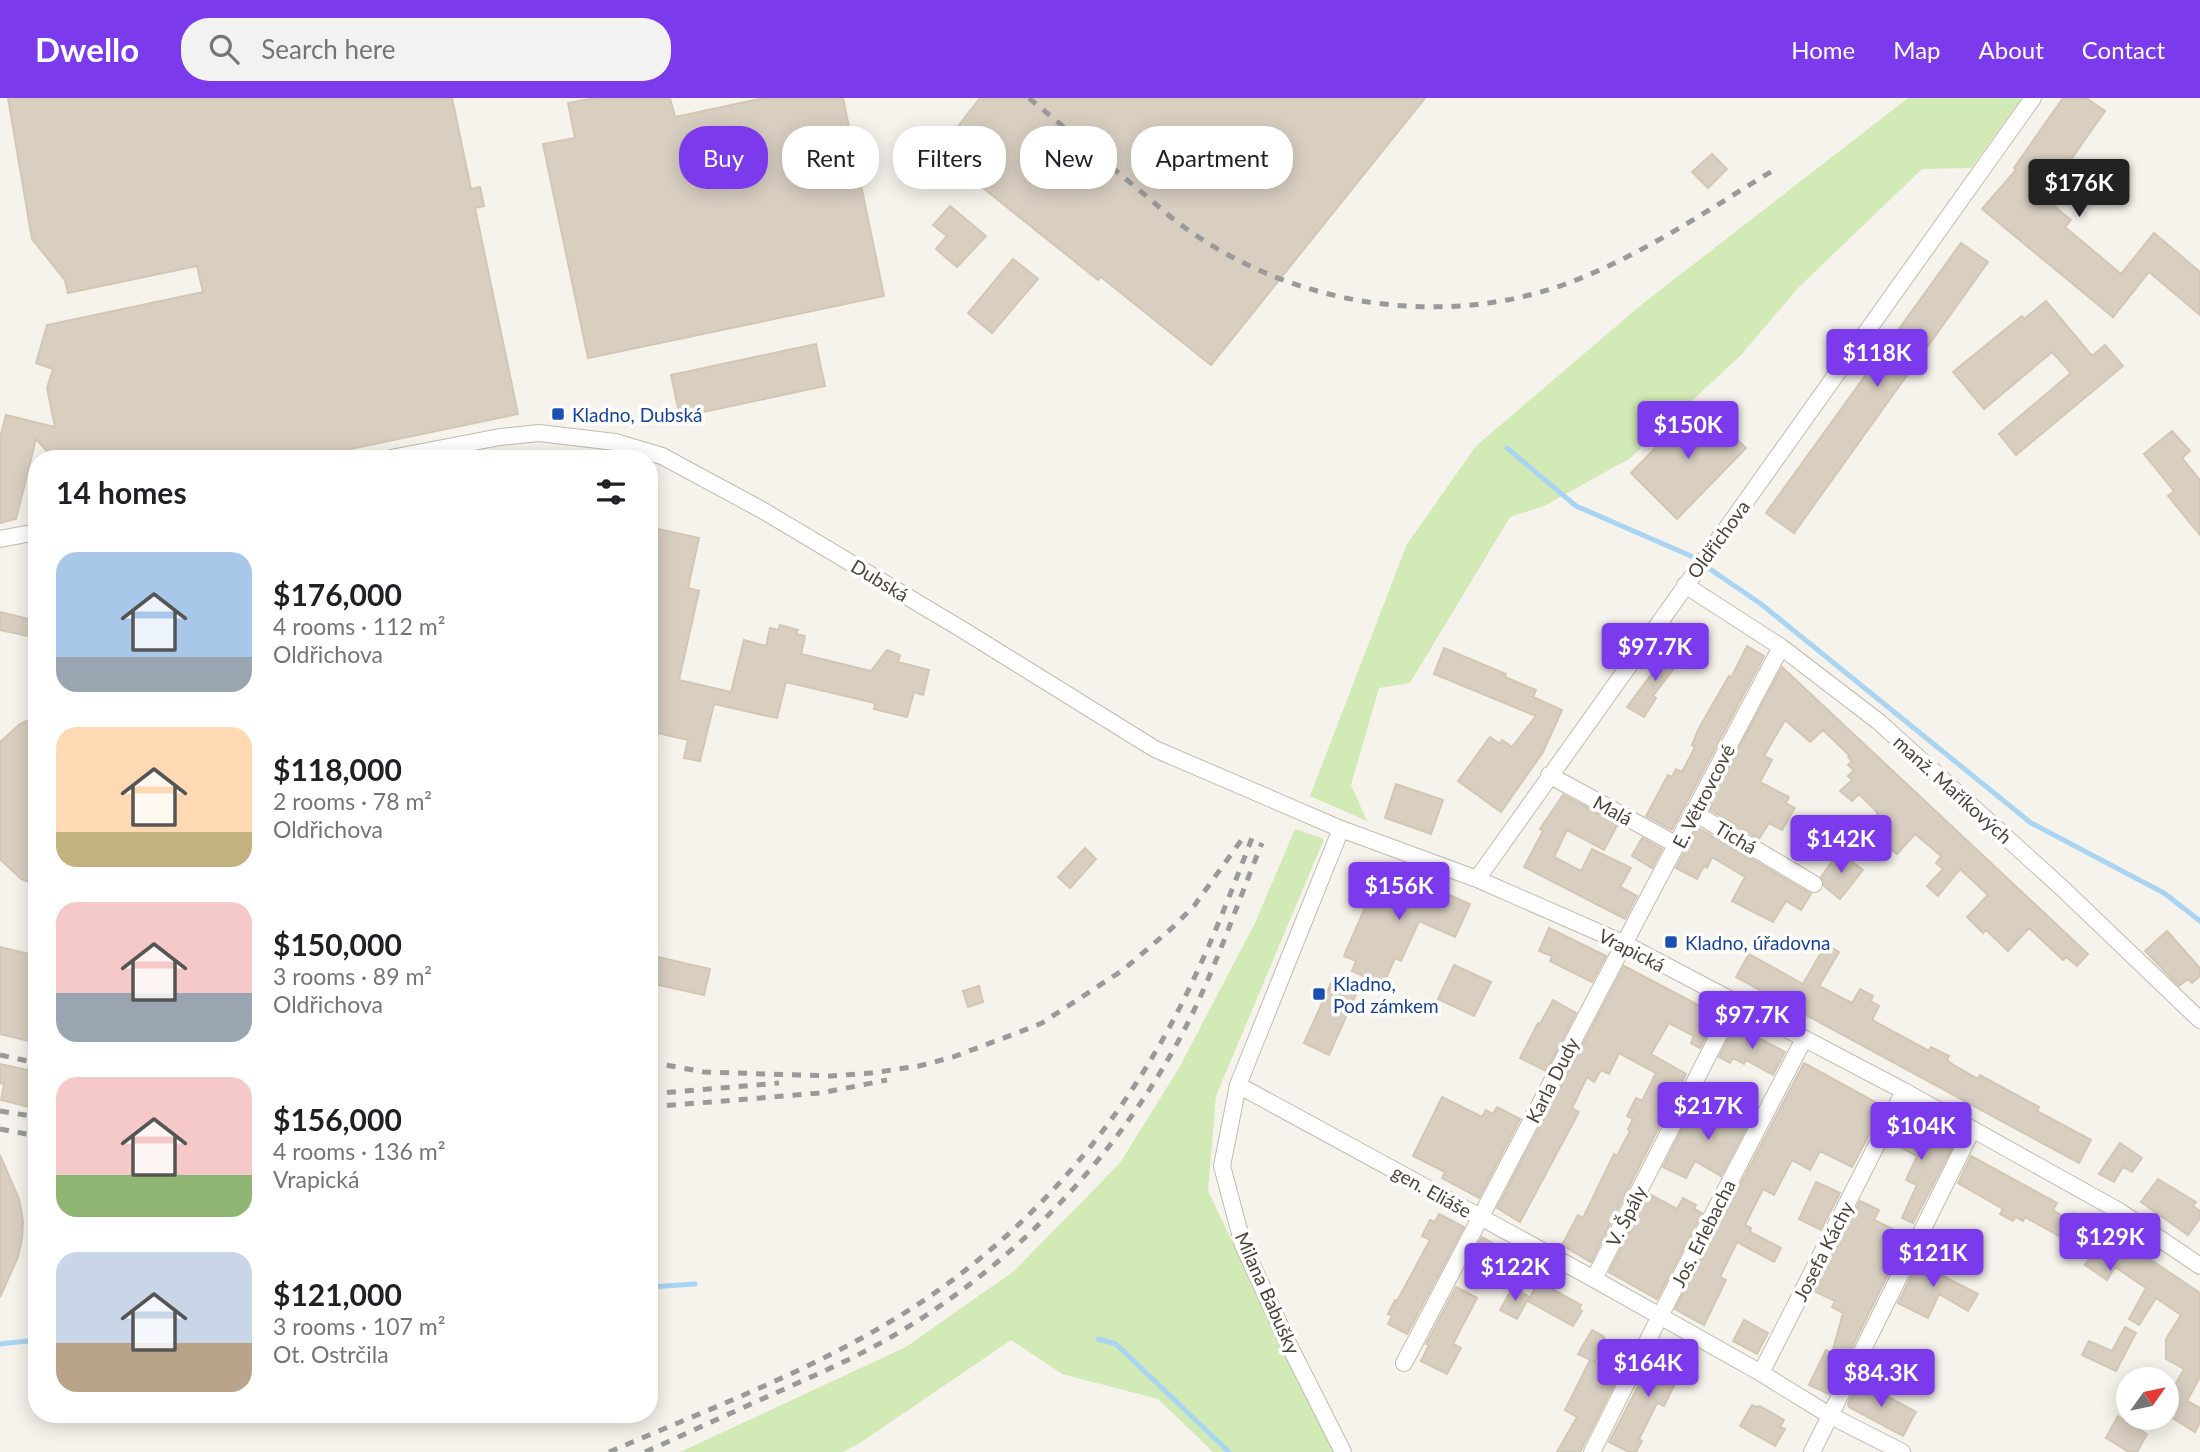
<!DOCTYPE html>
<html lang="en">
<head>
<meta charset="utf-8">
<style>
	:root { --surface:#fff; --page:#f2f2f2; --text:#202124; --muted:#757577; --accent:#7c3aed }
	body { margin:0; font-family:Lato,sans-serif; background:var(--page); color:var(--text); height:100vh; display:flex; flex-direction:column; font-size:26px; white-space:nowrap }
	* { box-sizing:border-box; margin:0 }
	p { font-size:23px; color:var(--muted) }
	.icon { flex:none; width:38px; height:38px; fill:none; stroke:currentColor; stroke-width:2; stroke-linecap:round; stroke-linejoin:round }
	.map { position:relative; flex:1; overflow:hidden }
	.details { position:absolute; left:28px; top:352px; width:630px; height:973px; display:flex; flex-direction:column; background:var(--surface); border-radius:28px; box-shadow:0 4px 18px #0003 }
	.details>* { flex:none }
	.banner { position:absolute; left:679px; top:28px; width:665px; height:63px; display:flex; gap:14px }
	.needle { width:46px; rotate:57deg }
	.buttons { position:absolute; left:2116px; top:1269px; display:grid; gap:14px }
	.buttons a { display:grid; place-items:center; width:63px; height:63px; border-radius:50%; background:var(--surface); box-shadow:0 4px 18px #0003; font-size:35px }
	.price { position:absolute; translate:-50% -60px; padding:0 16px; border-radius:7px; background:var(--accent); color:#fff; font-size:23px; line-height:46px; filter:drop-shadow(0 2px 4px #0008) }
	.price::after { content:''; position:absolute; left:50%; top:42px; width:21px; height:16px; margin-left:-10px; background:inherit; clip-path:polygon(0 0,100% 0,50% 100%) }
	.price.selected { background:#222; color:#fff }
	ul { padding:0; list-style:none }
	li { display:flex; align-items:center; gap:21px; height:175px; padding:0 28px }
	li span { display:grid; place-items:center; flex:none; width:196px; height:140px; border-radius:21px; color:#555 }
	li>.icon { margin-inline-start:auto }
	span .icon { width:84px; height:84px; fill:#fffc; stroke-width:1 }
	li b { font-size:30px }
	h2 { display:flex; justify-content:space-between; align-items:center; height:84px; padding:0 28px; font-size:30px }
	.chip { padding:0 24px; border-radius:28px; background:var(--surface); box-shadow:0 4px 18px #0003; font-size:24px; line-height:63px }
	.chip.selected { background:var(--accent); color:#fff }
	header { display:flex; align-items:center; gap:42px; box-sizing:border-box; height:98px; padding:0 35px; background:var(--accent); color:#fff }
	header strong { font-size:33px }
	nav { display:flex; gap:38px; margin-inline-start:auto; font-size:24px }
	.search { width:490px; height:63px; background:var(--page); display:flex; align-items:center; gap:18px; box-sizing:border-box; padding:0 24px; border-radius:28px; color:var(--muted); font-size:26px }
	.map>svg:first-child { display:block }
</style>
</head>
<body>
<header>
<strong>Dwello</strong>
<div class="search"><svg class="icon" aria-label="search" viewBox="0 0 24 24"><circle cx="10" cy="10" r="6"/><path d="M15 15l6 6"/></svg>Search here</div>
<nav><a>Home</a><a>Map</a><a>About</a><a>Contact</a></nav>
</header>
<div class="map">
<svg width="2200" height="1354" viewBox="0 0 2200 1354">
	<rect width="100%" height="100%" fill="#f6f3ec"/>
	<path fill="#d2eab5" d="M1908,0H2022L1971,70L1922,71L1798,190L1741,257L1629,361L1544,408L1510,419L1410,585L1379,590L1351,687L1367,723L1310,698L1407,446L1476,348L1641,207Z
		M1295,731L1324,741L1216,998L1208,1093L1334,1354H1213L1158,1301L1062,1276L1011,1242L857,1347L842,1354H680L906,1249L1014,1173L1120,1065L1179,970L1255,825Z"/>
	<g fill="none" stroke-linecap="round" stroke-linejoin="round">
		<path stroke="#a9d4f2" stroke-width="5" d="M1507,350L1576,408L1691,458L1761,506L2031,725L2164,795L2200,823
			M649,1189L695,1186
			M1098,1241L1116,1246L1229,1354
			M0,1246L37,1242"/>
	</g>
	<path fill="#d8cfc1" stroke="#d3c7b4" stroke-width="2" d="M8,0H452L471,91L480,89L484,108L475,110L518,316L307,360H53L36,341L16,421L0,425V340L6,317L55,329L47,290L53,271L36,265L47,227L203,194L197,168L68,195L65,182L32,141Z
		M595,0H670L675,19L764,0H843L884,198L588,260L543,46L575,40L568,5Z
		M980,0H1425L1211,267L1101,179L1098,182L938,54Z
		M2063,0H2086L2105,13L2044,100L2071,122L2065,129L2121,176L2154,135L2200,174V217L2149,174L2113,219L1982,111L2016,72L2014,70Z
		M1712,56L1727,71L1708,90L1692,74Z
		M950,108L986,138L957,169L936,151L947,138L933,127Z
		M1961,145L1988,164L1794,435L1766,415Z
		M1013,161L1038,181L992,235L968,215Z
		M2046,203L2092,258L2105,247L2123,268L2016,357L1999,336L2071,275L2052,254L1984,311L1953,274L2022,218L2024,221Z
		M816,246L825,288L680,319L671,277Z
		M1699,305L1746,350L1677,421L1631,375Z
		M2172,333L2190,353L2182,360L2200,382V437L2168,398L2174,393L2144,356Z
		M649,429L699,440L688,490L699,493L679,582L731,594L744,542L766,548L770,530L778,532L780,527L798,532L796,536L805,538L801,556L871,573L887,552L900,557L898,564L929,572L923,597L914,594L907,619L874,611L875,605L786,584L777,620L714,606L700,663L684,660L688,642L649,633V485L654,466L649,465Z
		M0,514L37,523V540L0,532Z
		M1747,548L1764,558L1672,732L1646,718L1668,677L1672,679L1676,671L1682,674L1695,649L1692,647L1698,632L1729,578L1731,580Z
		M1672,549L1685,556L1653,598L1656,600L1644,619L1627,609Z
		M1444,550L1506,576L1505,579L1536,592L1533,599L1562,612L1543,654L1501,714L1458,683L1490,639L1500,646L1502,642L1512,649L1536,618L1434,576Z
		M1782,569L2088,856L2077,868L2066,859L2063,862L2029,830L2008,853L1986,832L1983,835L1967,819L1988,797L1960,771L1938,798L1927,788L1943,771L1936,765L1941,759L1940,757L1915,736L1897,756L1865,730L1878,715L1859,696L1852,703L1840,693L1852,682L1848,678L1854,672L1848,667L1852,663L1848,659L1850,658L1823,632L1810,644L1785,622L1764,658L1772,662L1760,684L1789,699L1786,705L1795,710L1782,732L1769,725L1759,741L1707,710Z
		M37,618V787L21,781L0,761V644L20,626Z
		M1396,686L1443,702L1431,736L1385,720Z
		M1563,697L1618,726L1604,752L1567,732L1554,759L1581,773L1592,751L1631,770L1620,789L1637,798L1625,821L1524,769L1543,733L1540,731Z
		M1697,729L1811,796L1801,812L1786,803L1773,824L1732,803L1745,779L1712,759L1707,770L1704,768L1697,781L1676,770Z
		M1642,740L1662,751L1652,770L1632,758Z
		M1085,750L1096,761L1070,790L1058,779Z
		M1839,754L1863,772L1840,801L1824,788L1821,779Z
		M1383,768L1470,806L1455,839L1419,823L1401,863L1395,860L1383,887L1352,873L1356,863L1344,858Z
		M1549,830L1606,858L1592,884L1550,863L1552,858L1539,853Z
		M2167,833L2200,870V878L2192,885L2188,881L2179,888L2145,853Z
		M1826,846L1839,854L1819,888L1852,905L1860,891L1873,898L1871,903L1879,908L1872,922L1929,953L1931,949L1949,958L1947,962L1952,966L1978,981L1980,977L2039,1009L2037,1013L2091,1042L2079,1065L1736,879L1749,856L1803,886Z
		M0,849L37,858V945L0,936Z
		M649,857L710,871L704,897L649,885Z
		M1454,867L1491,884L1474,918L1438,901Z
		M1624,868L1717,917L1700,950L1691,945L1694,938L1669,925L1651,956L1686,976L1591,1164L1562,1147L1578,1117L1583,1120L1614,1056L1617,1058L1630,1033L1628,1031L1633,1021L1627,1018L1636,1000L1642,1003L1656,975L1619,955L1609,976L1601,972L1594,984L1587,979L1572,1010L1579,1014L1520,1124L1497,1110Z
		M1332,883L1357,894L1329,957L1304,945Z
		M979,888L983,904L968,909L963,893Z
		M1553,902L1576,915L1546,973L1520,960L1538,925L1540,926Z
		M1735,927L1785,954L1773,977L1746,962L1744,966L1733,960L1730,965L1719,959Z
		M1804,965L1884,1009L1852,1069L1820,1053L1810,1072L1792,1062L1774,1097L1763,1091L1745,1127L1751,1130L1750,1134L1781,1150L1774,1164L1737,1144L1720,1179L1726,1182L1704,1227L1675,1211Z
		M0,966L37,974V1011L1,1002L4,986L0,985Z
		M1442,999L1482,1019L1486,1012L1493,1016L1497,1009L1520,1021L1479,1100L1442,1080L1445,1074L1413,1058Z
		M1722,1009L1731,1014L1733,1009L1752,1019L1721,1078L1695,1063L1686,1080L1663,1069L1691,1013L1714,1025Z
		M1902,1020L1953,1048L1913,1125L1902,1120L1917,1087L1906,1082L1917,1058L1890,1044Z
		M2120,1045L2142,1060L2132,1074L2123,1069L2114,1084L2099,1076Z
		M0,1057L19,1101L23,1123L22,1141L18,1159L0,1199Z
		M1971,1058L2057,1105L2053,1112L2069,1122L2074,1115L2108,1133L2200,1195V1279L2187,1303L2200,1310V1324L2195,1334L2166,1316V1304L2184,1271L2166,1261V1241L2181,1217L2156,1200L2139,1227L2129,1221L2146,1190L2115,1169L2107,1182L2085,1167L2091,1158L2068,1143L2025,1119L2023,1123L2016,1119L2013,1123L2000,1116L2003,1111L1958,1085Z
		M2158,1081L2196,1104L2193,1108L2200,1113V1120L2188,1137L2141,1104Z
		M1816,1084L1840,1095L1821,1132L1799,1121Z
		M1649,1096L1677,1111L1683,1100L1696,1107L1694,1111L1702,1115L1657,1201L1609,1174Z
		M1860,1103L1879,1112L1874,1122L1907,1138L1829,1296L1809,1287L1826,1252L1832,1255L1843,1215L1832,1209L1835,1203L1814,1193Z
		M1439,1116L1464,1129L1407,1236L1388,1226L1392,1218L1388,1216L1395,1202L1397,1203L1430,1142L1422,1138L1430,1122L1435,1124Z
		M1482,1139L1508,1154L1496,1178L1470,1163Z
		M1922,1157L1945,1168L1941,1177L1978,1196L1968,1213L1939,1196L1928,1220L1898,1205Z
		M1541,1185L1581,1207L1579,1211L1582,1213L1573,1228L1528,1203L1537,1186L1540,1188Z
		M1456,1189L1477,1200L1453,1246L1461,1250L1447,1276L1421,1263L1429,1247L1426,1246Z
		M1513,1189L1529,1199L1517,1221L1500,1212Z
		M1744,1222L1768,1235L1757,1256L1733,1243Z
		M2125,1229L2136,1235L2116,1273L2082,1257L2089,1243L2112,1253Z
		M1592,1232L1603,1238L1607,1244L1595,1264L1578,1256Z
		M1659,1248L1684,1261L1680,1268L1683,1269L1664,1308L1657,1305L1639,1341L1642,1343L1636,1354H1629L1609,1344Z
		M1590,1262L1619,1277L1580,1354H1557L1577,1319L1565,1312Z
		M1859,1283L1916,1314L1903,1338L1849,1309L1848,1306Z
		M1752,1307L1756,1309L1760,1308L1784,1322L1780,1329L1785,1331L1775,1348L1740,1328Z
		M2118,1318L2147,1336L2137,1354H2129L2106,1340Z"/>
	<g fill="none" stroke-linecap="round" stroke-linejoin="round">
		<g stroke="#c2bbae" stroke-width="18">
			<path id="minor" d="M391,360L500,339L539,335L615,344L662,358L762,412L963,532L1155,651L1341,731L1477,781L1623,845L1904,993L2119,1113L2200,1168
				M0,441L37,434
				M1685,487L1781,549L1879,624L2062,790L2200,922
				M1549,677L1677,747
				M1693,714L1814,786
				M1341,731L1238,987L1222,1068L1243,1147L1288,1245L1343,1354
				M1477,781L2033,0
				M1238,987L1594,1181L1761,1275L1829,1317L1902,1354
				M1594,1181L1735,905
				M1404,1265C1530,1026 1654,787 1781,549
				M1761,1275L1904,993
				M1592,1354L1660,1218L1804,941
				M1812,1354L1972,1032"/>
		</g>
		<use href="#minor" stroke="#fff" stroke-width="16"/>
		<path stroke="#9a9a9a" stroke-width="5" stroke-dasharray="9 9" stroke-linecap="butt" d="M1029,0C1066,31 1102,61 1139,92C1154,104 1168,118 1184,129C1291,207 1438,231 1563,187C1640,159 1708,112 1777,70
			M0,957L37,965
			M649,964L704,974L831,978L871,975L919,968L953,959L1017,935L1042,925L1123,872L1172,830L1194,808L1245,737
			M649,996L779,985
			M649,1009L821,995L887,982
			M0,1013L37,1019
			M0,1031L37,1038
			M609,1354C709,1311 814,1272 906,1214C1009,1149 1095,1058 1156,953C1196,885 1224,813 1252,740
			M645,1354C690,1334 735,1313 780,1293C822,1274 864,1256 903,1232C1013,1165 1106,1069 1170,958C1209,891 1233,816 1262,745"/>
	</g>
	<g fill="#1a4fb4" stroke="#fff" stroke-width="2.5">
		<rect x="551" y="309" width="14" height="14" rx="3.5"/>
		<rect x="1664" y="837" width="14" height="14" rx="3.5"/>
		<rect x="1312" y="889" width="14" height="14" rx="3.5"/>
	</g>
	<g text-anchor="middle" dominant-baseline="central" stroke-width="7" stroke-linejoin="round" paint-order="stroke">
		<g font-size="19" fill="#164399" stroke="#fff" text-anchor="start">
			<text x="572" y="316">Kladno, Dubská</text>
			<text x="1685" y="844">Kladno, úřadovna</text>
			<text x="1333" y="885">Kladno,<tspan x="1333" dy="22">Pod zámkem</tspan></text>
		</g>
		<g font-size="19" fill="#4b4439" stroke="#fff">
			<text transform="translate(1718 441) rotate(-54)">Oldřichova</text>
			<text transform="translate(880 482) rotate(31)">Dubská</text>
			<text transform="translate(1953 691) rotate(42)">manž. Maříkových</text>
			<text transform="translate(1703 698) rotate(-63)">E. Větrovcové</text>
			<text transform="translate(1613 712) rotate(29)">Malá</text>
			<text transform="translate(1736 739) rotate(31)">Tichá</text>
			<text transform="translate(1632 852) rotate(27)">Vrapická</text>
			<text transform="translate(1552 982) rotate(-63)">Karla Dudy</text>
			<text transform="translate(1432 1093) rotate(29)">gen. Eliáše</text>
			<text transform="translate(1626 1118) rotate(-63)">V. Špály</text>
			<text transform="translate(1703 1135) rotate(-63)">Jos. Erlebacha</text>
			<text transform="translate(1823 1153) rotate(-63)">Josefa Káchy</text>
			<text transform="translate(1268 1195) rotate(66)">Milana Babušky</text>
		</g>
	</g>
</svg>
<div class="buttons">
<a><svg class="needle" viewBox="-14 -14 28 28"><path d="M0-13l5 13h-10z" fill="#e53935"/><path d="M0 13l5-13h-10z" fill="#757577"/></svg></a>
</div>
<b class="price selected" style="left:2079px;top:121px">$176K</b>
<b class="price" style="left:1877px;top:291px">$118K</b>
<b class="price" style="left:1688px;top:363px">$150K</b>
<b class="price" style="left:1655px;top:585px">$97.7K</b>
<b class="price" style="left:1841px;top:777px">$142K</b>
<b class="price" style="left:1399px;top:824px">$156K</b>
<b class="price" style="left:1752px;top:953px">$97.7K</b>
<b class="price" style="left:1708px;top:1044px">$217K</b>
<b class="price" style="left:1921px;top:1064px">$104K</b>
<b class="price" style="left:2110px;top:1175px">$129K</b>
<b class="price" style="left:1933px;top:1191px">$121K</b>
<b class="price" style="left:1515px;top:1205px">$122K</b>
<b class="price" style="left:1648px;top:1301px">$164K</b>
<b class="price" style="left:1881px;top:1311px">$84.3K</b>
<div class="banner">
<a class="chip selected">Buy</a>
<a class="chip">Rent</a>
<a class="chip">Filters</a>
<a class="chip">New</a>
<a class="chip">Apartment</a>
</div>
<section class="details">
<h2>14 homes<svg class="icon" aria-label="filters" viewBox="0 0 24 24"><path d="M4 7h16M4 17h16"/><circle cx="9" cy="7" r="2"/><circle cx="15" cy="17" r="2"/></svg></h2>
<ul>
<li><span style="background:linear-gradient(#a9c7e8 75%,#9aa5b1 0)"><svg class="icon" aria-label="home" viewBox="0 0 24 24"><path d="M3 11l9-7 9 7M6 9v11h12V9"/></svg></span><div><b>$176,000</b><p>4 rooms · 112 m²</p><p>Oldřichova</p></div></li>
<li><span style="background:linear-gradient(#ffd9b3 75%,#c2b280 0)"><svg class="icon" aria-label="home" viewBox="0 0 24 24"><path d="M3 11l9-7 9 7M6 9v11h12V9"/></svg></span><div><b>$118,000</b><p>2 rooms · 78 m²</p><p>Oldřichova</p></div></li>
<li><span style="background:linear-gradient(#f6c9c9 65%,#9aa5b1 0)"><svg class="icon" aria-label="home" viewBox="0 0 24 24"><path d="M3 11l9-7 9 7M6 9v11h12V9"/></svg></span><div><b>$150,000</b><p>3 rooms · 89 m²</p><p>Oldřichova</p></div></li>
<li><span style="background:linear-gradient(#f6c9c9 70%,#8fb573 0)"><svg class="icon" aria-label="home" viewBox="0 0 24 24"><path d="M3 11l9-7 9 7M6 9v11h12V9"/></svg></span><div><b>$156,000</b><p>4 rooms · 136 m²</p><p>Vrapická</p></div></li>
<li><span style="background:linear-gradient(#c9d6e8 65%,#b9a48a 0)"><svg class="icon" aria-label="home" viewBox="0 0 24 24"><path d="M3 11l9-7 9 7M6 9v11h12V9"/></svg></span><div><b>$121,000</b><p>3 rooms · 107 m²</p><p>Ot. Ostrčila</p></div></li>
</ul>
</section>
</div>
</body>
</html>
